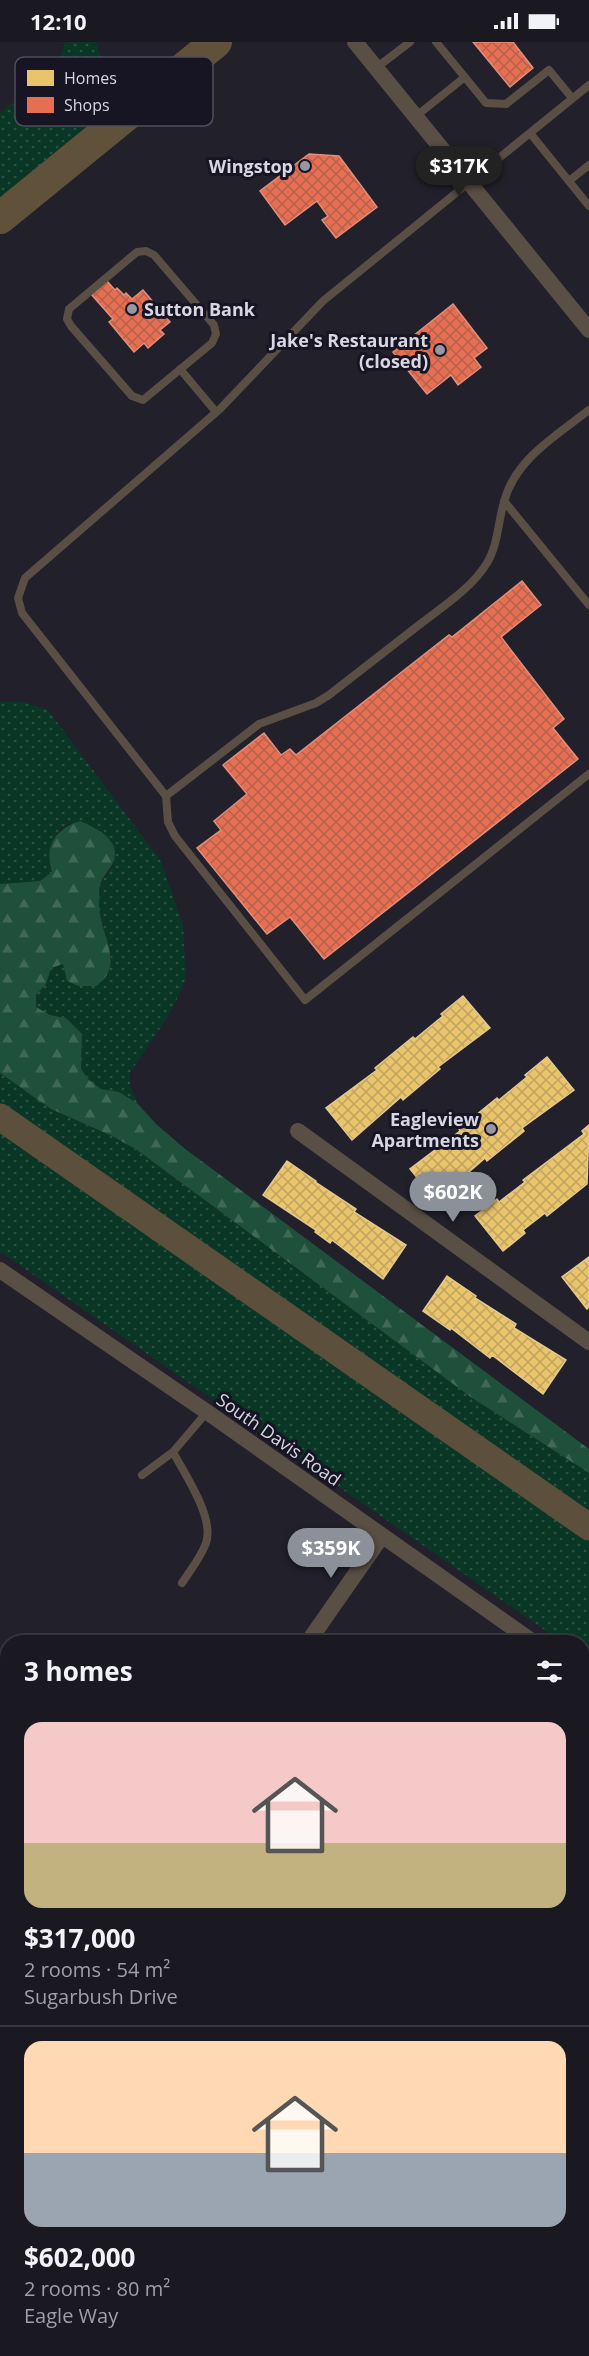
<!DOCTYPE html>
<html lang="en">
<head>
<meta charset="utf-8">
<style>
	:root { --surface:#1a1820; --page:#27252d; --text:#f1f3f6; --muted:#9fa0a5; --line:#38373e; --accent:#8c9099 }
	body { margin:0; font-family:"Open Sans",sans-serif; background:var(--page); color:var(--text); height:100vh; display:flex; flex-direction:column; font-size:22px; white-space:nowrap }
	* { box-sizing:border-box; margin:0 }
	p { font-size:20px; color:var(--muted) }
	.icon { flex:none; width:33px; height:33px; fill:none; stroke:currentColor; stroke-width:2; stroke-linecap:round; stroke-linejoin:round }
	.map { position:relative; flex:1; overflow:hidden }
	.details { position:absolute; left:0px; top:1593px; width:590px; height:722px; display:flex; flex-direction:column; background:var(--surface); border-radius:24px 24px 0 0; box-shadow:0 2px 4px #0004,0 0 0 2px var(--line) }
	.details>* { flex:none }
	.price { position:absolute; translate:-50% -51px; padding:0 14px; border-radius:21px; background:var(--accent); color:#fff; font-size:20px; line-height:39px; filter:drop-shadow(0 2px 3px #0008) }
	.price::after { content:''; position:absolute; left:50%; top:36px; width:18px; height:14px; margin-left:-9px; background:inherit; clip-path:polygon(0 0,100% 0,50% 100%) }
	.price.active { background:#222; color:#fff }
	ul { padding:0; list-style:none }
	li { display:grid; align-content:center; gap:12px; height:318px; padding:0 24px }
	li+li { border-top:2px solid var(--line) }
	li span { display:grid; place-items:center; height:186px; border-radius:18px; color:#555 }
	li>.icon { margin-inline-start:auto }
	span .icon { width:108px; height:108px; fill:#fffc; stroke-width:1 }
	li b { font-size:26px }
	h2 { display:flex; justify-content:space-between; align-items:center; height:72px; padding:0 24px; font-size:26px }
	.status { display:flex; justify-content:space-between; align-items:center; height:42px; padding:0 30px; background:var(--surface); direction:ltr }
	.status svg { height:16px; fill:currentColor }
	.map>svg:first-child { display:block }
</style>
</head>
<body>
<div class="status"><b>12:10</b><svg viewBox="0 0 49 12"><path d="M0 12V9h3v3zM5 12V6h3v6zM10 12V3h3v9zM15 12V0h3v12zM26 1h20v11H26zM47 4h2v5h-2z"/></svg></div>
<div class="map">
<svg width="589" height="2314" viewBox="0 0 589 2314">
	<defs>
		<pattern id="grass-dots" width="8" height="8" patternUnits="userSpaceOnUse" patternTransform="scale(1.5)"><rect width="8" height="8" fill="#093625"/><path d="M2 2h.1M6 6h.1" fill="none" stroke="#2c5244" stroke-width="1.8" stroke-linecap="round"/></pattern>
		<pattern id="forest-firs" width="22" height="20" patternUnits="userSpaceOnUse" patternTransform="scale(1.5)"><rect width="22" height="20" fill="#1f503b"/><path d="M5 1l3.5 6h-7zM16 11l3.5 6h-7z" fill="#3f6857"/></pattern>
		<pattern id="homes-cross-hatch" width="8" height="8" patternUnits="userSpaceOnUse" patternTransform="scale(1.5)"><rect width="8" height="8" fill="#e9c46a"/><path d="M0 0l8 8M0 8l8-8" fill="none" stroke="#bfa360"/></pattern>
		<pattern id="shops-cross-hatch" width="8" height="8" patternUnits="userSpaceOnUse" patternTransform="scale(1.5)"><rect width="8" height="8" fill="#e76f51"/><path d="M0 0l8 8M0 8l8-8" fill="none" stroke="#b5614d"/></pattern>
	</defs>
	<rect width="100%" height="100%" fill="#22202a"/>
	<path fill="url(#grass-dots)" d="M65,0H96L120,74L0,171V70C25,51 58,33 65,0Z
		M0,660H23L48,668L161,819L183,883L186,937L172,968L130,1031V1044L138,1062L119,1050L101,1047L89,1038L81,1027L82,992L66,976L50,973L36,965V953L46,941L50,926L63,922L112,919L99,870L100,842L115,820L80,779C75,781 66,782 62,786C50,797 46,814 52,830L40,839L0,842Z
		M0,1031L51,1067L112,1094L137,1108L472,1356L589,1431V1481L0,1070Z
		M0,1081L589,1490V1619L582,1614V1600H562L2,1211L0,1213Z"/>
	<path fill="url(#forest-firs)" d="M80,779C91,784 108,791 113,803C120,820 107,827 101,840C98,847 100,857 99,863C99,892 127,923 96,944H78L67,939L63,922L51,926L46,942L36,953V965L50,973L66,976L82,992L81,1027L89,1038L101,1047L119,1050L138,1062L156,1082L184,1106L589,1407V1431L472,1356L137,1108L112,1094L51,1067L0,1031V842L40,839L52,830C44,804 55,787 80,779Z
		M0,1615L8,1623V1906L0,1919Z
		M0,2001L8,2005V2294L0,2299Z"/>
	<path fill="url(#homes-cross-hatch)" stroke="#e4c98e" stroke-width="1.5" d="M463,954L490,986L438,1025L440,1027L403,1058L401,1055L352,1098L326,1066L377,1028L375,1026L413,995L415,997L443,974L441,972Z
		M547,1015L574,1048L522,1086L524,1089L487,1119L485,1116L436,1159L410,1127L460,1089L459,1087L497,1056L499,1058L527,1035L525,1033Z
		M589,1083L587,1142L547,1174L545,1171L523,1188L525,1191L503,1209L475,1174L497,1157L499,1160L525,1140L523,1138L584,1092L582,1089Z
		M287,1119L316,1139L315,1140L356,1167L354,1170L406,1203L383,1237L332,1198L330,1201L315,1190L316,1188L263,1153Z
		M589,1215V1265L587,1267L562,1235Z
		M447,1234L476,1254L475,1256L516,1282L514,1286L566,1318L543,1352L492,1313L490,1316L451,1286L450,1288L423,1269Z"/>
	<path fill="url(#shops-cross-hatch)" stroke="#e28e7c" stroke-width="1.5" d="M473,0H513L533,26L510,45Z
		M309,112L339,114L377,165L336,196L322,178L328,174L317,159L285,183L260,149Z
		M107,239L115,248L117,246L124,253L126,251L132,257L143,248L170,280L160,288L164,292L148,306L144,301L134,310L109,280L113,277L91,252Z
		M453,262L487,306L474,316L481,325L458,343L451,333L427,352L393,310Z
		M522,539L541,563L501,595L564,677L553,686L578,717L324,917L290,875L267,892L197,806L221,788L214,779L247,752L223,723L264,691L281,713L290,707L296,713L449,593L452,595Z"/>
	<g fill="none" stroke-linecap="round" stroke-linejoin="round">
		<path stroke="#594f44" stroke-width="8" d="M436,0L486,61L506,62L549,28L572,56
			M376,26L410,0
			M589,43L323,259L220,367L25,536L18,556L22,571L166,754L168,780L175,794L305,958L589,732
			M415,75L465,35
			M530,91L589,164
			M569,139L589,123
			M146,209L154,213L214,283L216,292L212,301L143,358L132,354L71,284L67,277L69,267L137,210Z
			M180,327L216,370
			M504,459L589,563
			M166,754L259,682L316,661L329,653C359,630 389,606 419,583C442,565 472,546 487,521C498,503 498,480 504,460C515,417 556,394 589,368
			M173,1410C184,1431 215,1476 206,1501C201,1515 190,1529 182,1541
			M142,1433L173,1410L207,1370"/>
		<path stroke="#594f44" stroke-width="16" d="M355,0L589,288
			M298,1089L589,1300
			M0,1228L207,1370L533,1600
			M308,1600L382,1494
			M582,1635L589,1640
			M582,1806L589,1811
			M582,1923L589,1929
			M582,2037L589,2041
			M582,2153L589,2158
			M237,2307L239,2314
			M405,2307L406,2314
			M550,2307L561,2314
			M25,2314L37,2307"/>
		<path stroke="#5c4f3b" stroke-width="27" d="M0,1075L589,1485"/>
		<path stroke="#60513a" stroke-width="32" d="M0,176L216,0"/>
	</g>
	<g fill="#9896a2" stroke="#171423" stroke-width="2">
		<circle cx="305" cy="124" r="6"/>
		<circle cx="132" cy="267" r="6"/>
		<circle cx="440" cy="308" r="6"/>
		<circle cx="491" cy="1087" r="6"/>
	</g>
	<g text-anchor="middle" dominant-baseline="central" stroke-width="6" stroke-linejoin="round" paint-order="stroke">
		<g font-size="18" font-weight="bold" fill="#d8d6e2" stroke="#171423" text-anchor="end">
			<text x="293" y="124">Wingstop</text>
			<text x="144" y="267" text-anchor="start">Sutton Bank</text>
			<text x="428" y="298">Jake's Restaurant<tspan x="428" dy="21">(closed)</tspan></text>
			<text x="479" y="1077">Eagleview<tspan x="479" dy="21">Apartments</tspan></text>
		</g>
		<g font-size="18" fill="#d8d6e2" stroke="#171423">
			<text transform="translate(279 1397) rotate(35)">South Davis Road</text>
		</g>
	</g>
	<rect x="15" y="15" width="198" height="69" rx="9" fill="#171423" stroke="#514e5c" stroke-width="1.5"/>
	<rect x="27" y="28" width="27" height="16" fill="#e9c46a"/>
	<rect x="27" y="55" width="27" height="16" fill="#e76f51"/>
	<g font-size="16" fill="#d8d6e2">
		<text x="64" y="42">Homes</text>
		<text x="64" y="69">Shops</text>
	</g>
</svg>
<b class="price active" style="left:459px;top:155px">$317K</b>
<b class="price" style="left:453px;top:1181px">$602K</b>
<b class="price" style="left:331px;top:1537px">$359K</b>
<section class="details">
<h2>3 homes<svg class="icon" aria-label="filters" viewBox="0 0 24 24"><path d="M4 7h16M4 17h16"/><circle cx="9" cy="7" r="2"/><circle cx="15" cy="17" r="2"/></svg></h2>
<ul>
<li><span style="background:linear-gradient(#f6c9c9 65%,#c2b280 0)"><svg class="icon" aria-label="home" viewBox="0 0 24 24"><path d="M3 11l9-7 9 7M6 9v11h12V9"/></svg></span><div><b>$317,000</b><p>2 rooms · 54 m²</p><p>Sugarbush Drive</p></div></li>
<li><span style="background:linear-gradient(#ffd9b3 60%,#9aa5b1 0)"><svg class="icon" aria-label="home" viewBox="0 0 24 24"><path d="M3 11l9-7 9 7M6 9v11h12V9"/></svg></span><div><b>$602,000</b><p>2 rooms · 80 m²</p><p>Eagle Way</p></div></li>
</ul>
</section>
</div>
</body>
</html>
